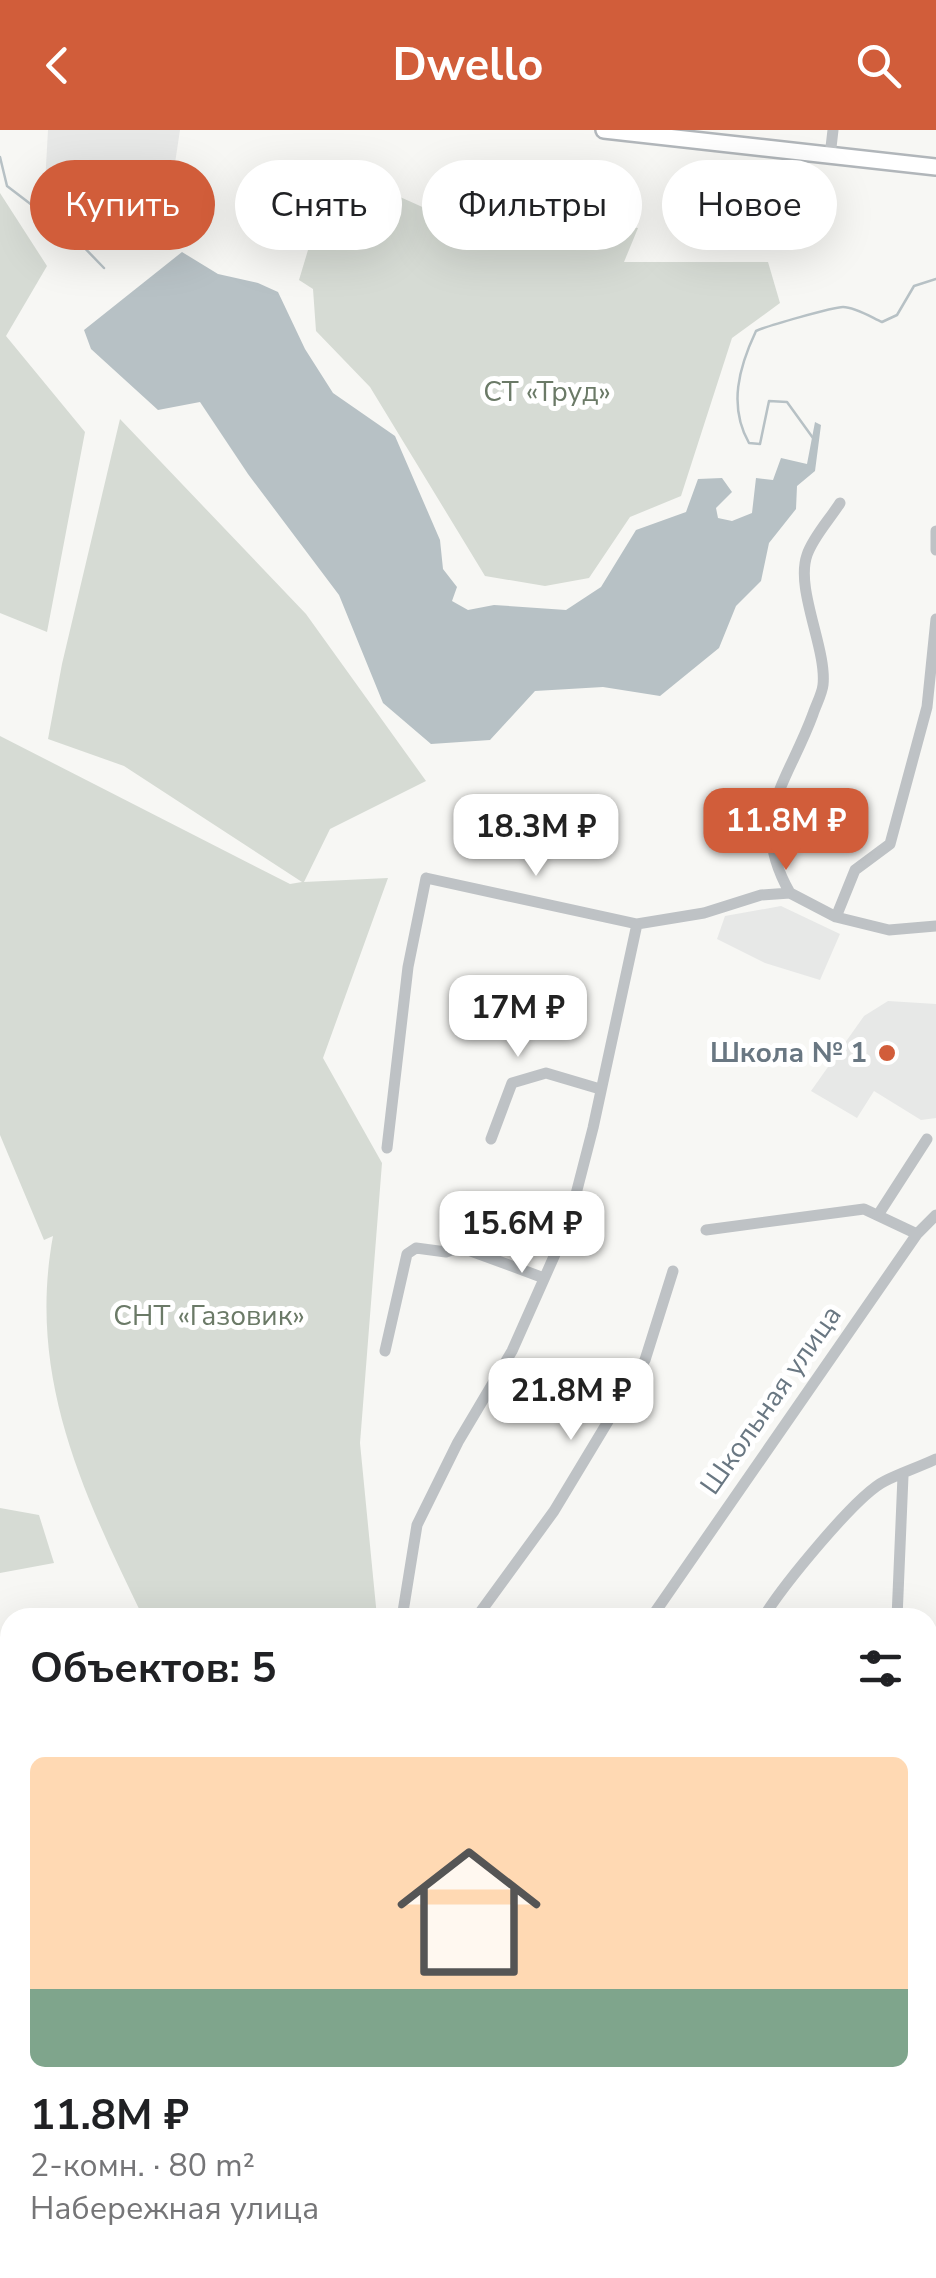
<!DOCTYPE html>
<html lang="ru">
<head>
<meta charset="utf-8">
<style>
	:root { --surface:#fff; --page:#f2f2f2; --text:#202124; --muted:#757577; --accent:#d15d3a }
	body { margin:0; font-family:"Nunito Sans",sans-serif; background:var(--page); color:var(--text); height:100vh; display:flex; flex-direction:column; font-size:38px; white-space:nowrap }
	* { box-sizing:border-box; margin:0 }
	p { font-size:32px; color:var(--muted) }
	.icon { flex:none; width:55px; height:55px; fill:none; stroke:currentColor; stroke-width:2; stroke-linecap:round; stroke-linejoin:round }
	.map { position:relative; flex:1; overflow:hidden }
	.details { position:absolute; left:0px; top:1478px; width:938px; height:672px; display:flex; flex-direction:column; background:var(--surface); border-radius:30px 30px 0 0; box-shadow:0 10px 40px #0002 }
	.details>* { flex:none }
	.banner { position:absolute; left:30px; top:30px; width:878px; height:90px; display:flex; gap:20px }
	.price { position:absolute; translate:-50% -85px; padding:0 22px; border-radius:20px; background:#fff; color:#222; font-size:32px; line-height:65px; filter:drop-shadow(0 2px 5px #0008) }
	.price::after { content:''; position:absolute; left:50%; top:60px; width:30px; height:22px; margin-left:-15px; background:inherit; clip-path:polygon(0 0,100% 0,50% 100%) }
	.price.on { background:var(--accent); color:#fff }
	ul { padding:0; list-style:none }
	li { display:grid; align-content:center; gap:20px; height:530px; padding:0 30px }
	li span { display:grid; place-items:center; height:310px; border-radius:15px; color:#555 }
	li>.icon { margin-inline-start:auto }
	span .icon { width:180px; height:180px; fill:#fffc; stroke-width:1 }
	li b { font-size:42px }
	h2 { display:flex; justify-content:space-between; align-items:center; height:120px; padding:0 30px; font-size:42px }
	.pill { padding:0 35px; border-radius:45px; background:var(--surface); box-shadow:0 10px 40px #0002; font-size:35px; line-height:90px }
	.pill.on { background:var(--accent); color:#fff }
	header { display:flex; justify-content:space-between; align-items:center; height:130px; padding:0 30px; background:var(--accent); color:#fff; font-size:45px; font-weight:700 }
	.map>svg:first-child { display:block }
</style>
</head>
<body>
<header><svg class="icon" aria-label="back" viewBox="0 0 24 24"><path d="M15 5l-7 7 7 7"/></svg>Dwello<svg class="icon" aria-label="search" viewBox="0 0 24 24"><circle cx="10" cy="10" r="6"/><path d="M15 15l6 6"/></svg></header>
<div class="map">
<svg width="936" height="2148" viewBox="0 0 936 2148">
	<rect width="100%" height="100%" fill="#f7f7f4"/>
	<path fill="#e7e8e7" d="M48,0H180L172,53L184,58L173,102L44,72Z
		M781,776L840,804L820,850L765,833L717,809L725,786Z
		M888,871L936,874V988L921,990L874,961L857,988L811,961L864,886Z
		M928,2038H936V2148H636V2144L728,2140H928Z"/>
	<path fill="#d6dbd4" d="M369,53L429,80L526,109L544,100L584,102L587,92L638,98L624,132H768L780,173L732,208L681,366L630,387L589,448L545,456L485,446L370,257L316,201L313,159L299,150L320,80L336,85L335,93L356,99Z
		M0,63L47,136L6,206L85,302L47,502L0,483Z
		M120,289L306,484L426,651L330,699L304,752L388,748L323,928L382,1033L360,1313L377,1487H143C83,1363 27,1247 53,1106L44,1110L0,1005V606L290,754L302,752L124,636L48,609L62,534Z
		M0,1378L39,1385L54,1433L0,1443Z
		M413,2140H598L597,2148H416Z"/>
	<path fill="#b7c1c5" d="M182,122L218,144L258,153L278,162L305,219L333,263L395,306L440,410L443,439L457,457L452,471L468,480L494,475L566,480L601,457L636,400L686,382L698,349L722,348L732,362L716,378L718,388L732,391L752,383L756,348L773,350L781,328L807,334L815,292L821,295L815,341L797,356L796,379L769,413L761,451L736,476L719,518L660,566L603,557L535,561L490,610L431,614L383,573L339,465L248,344L200,272L158,280L91,219L84,200Z"/>
	<g fill="none" stroke-linecap="round" stroke-linejoin="round">
		<path stroke="#b7c1c5" stroke-width="2.5" d="M0,27L7,56L75,108L104,138
			M813,308L787,272L769,271L760,314L749,313C728,276 739,237 756,201C767,196 833,177 843,177C855,177 871,187 882,192L897,185L914,156L936,149"/>
		<g stroke="#b1b6ba" stroke-width="20">
			<path id="secondary" d="M604,0L936,37"/>
		</g>
		<path stroke="#bec2c5" stroke-width="11" d="M830,26L833,0
			M936,401V420
			M790,763C747,687 787,655 813,584C816,575 822,564 823,555C827,519 795,459 807,425C813,407 830,389 840,373
			M836,787L855,740L890,714L927,577L936,489
			M491,1009L512,953L546,943L600,959
			M387,1018L408,837L426,748L637,794L704,783L761,765L790,763L836,787L889,800L936,796
			M878,1085L927,1009
			M706,1100L864,1079L917,1104
			M385,1221L407,1124L416,1118L446,1122L460,1117L544,1148
			M402,1488L417,1395L458,1312L512,1221L568,1095L593,998L637,794
			M476,1488L554,1381L645,1230L673,1141
			M651,1488L917,1104L936,1085
			M763,1488C781,1458 856,1365 885,1351C901,1343 919,1337 936,1329
			M897,1488L903,1346
			M0,1634L10,1637
			M0,1794L10,1789
			M928,2029H936
			M0,2097L10,2091
			M730,2140V2148
			M230,2148L245,2140"/>
		<use href="#secondary" stroke="#fff" stroke-width="15"/>
	</g>
	<circle fill="#d15d3a" stroke="#fff" stroke-width="4" cx="887" cy="923" r="10"/>
	<g text-anchor="middle" dominant-baseline="central" stroke-width="10" stroke-linejoin="round" paint-order="stroke">
		<g font-size="28" fill="#6b7a67" stroke="#fff">
			<text x="547" y="262">СТ «Труд»</text>
			<text x="209" y="1186">СНТ «Газовик»</text>
		</g>
		<g font-size="28" font-weight="bold" fill="#697782" stroke="#fff" text-anchor="end">
			<text x="867" y="923">Школа № 1</text>
		</g>
		<g font-size="28" fill="#697782" stroke="#fff">
			<text transform="translate(771 1270) rotate(-55)">Школьная улица</text>
		</g>
	</g>
</svg>
<b class="price on" style="left:786px;top:743px">11.8M ₽</b>
<b class="price" style="left:536px;top:749px">18.3M ₽</b>
<b class="price" style="left:518px;top:930px">17M ₽</b>
<b class="price" style="left:522px;top:1146px">15.6M ₽</b>
<b class="price" style="left:571px;top:1313px">21.8M ₽</b>
<div class="banner">
<a class="pill on">Купить</a>
<a class="pill">Снять</a>
<a class="pill">Фильтры</a>
<a class="pill">Новое</a>
</div>
<section class="details">
<h2>Объектов: 5<svg class="icon" aria-label="filters" viewBox="0 0 24 24"><path d="M4 7h16M4 17h16"/><circle cx="9" cy="7" r="2"/><circle cx="15" cy="17" r="2"/></svg></h2>
<ul>
<li><span style="background:linear-gradient(#ffd9b3 75%,#7fa58c 0)"><svg class="icon" aria-label="home" viewBox="0 0 24 24"><path d="M3 11l9-7 9 7M6 9v11h12V9"/></svg></span><div><b>11.8M ₽</b><p>2-комн. · 80 m²</p><p>Набережная улица</p></div></li>
</ul>
</section>
</div>
</body>
</html>
